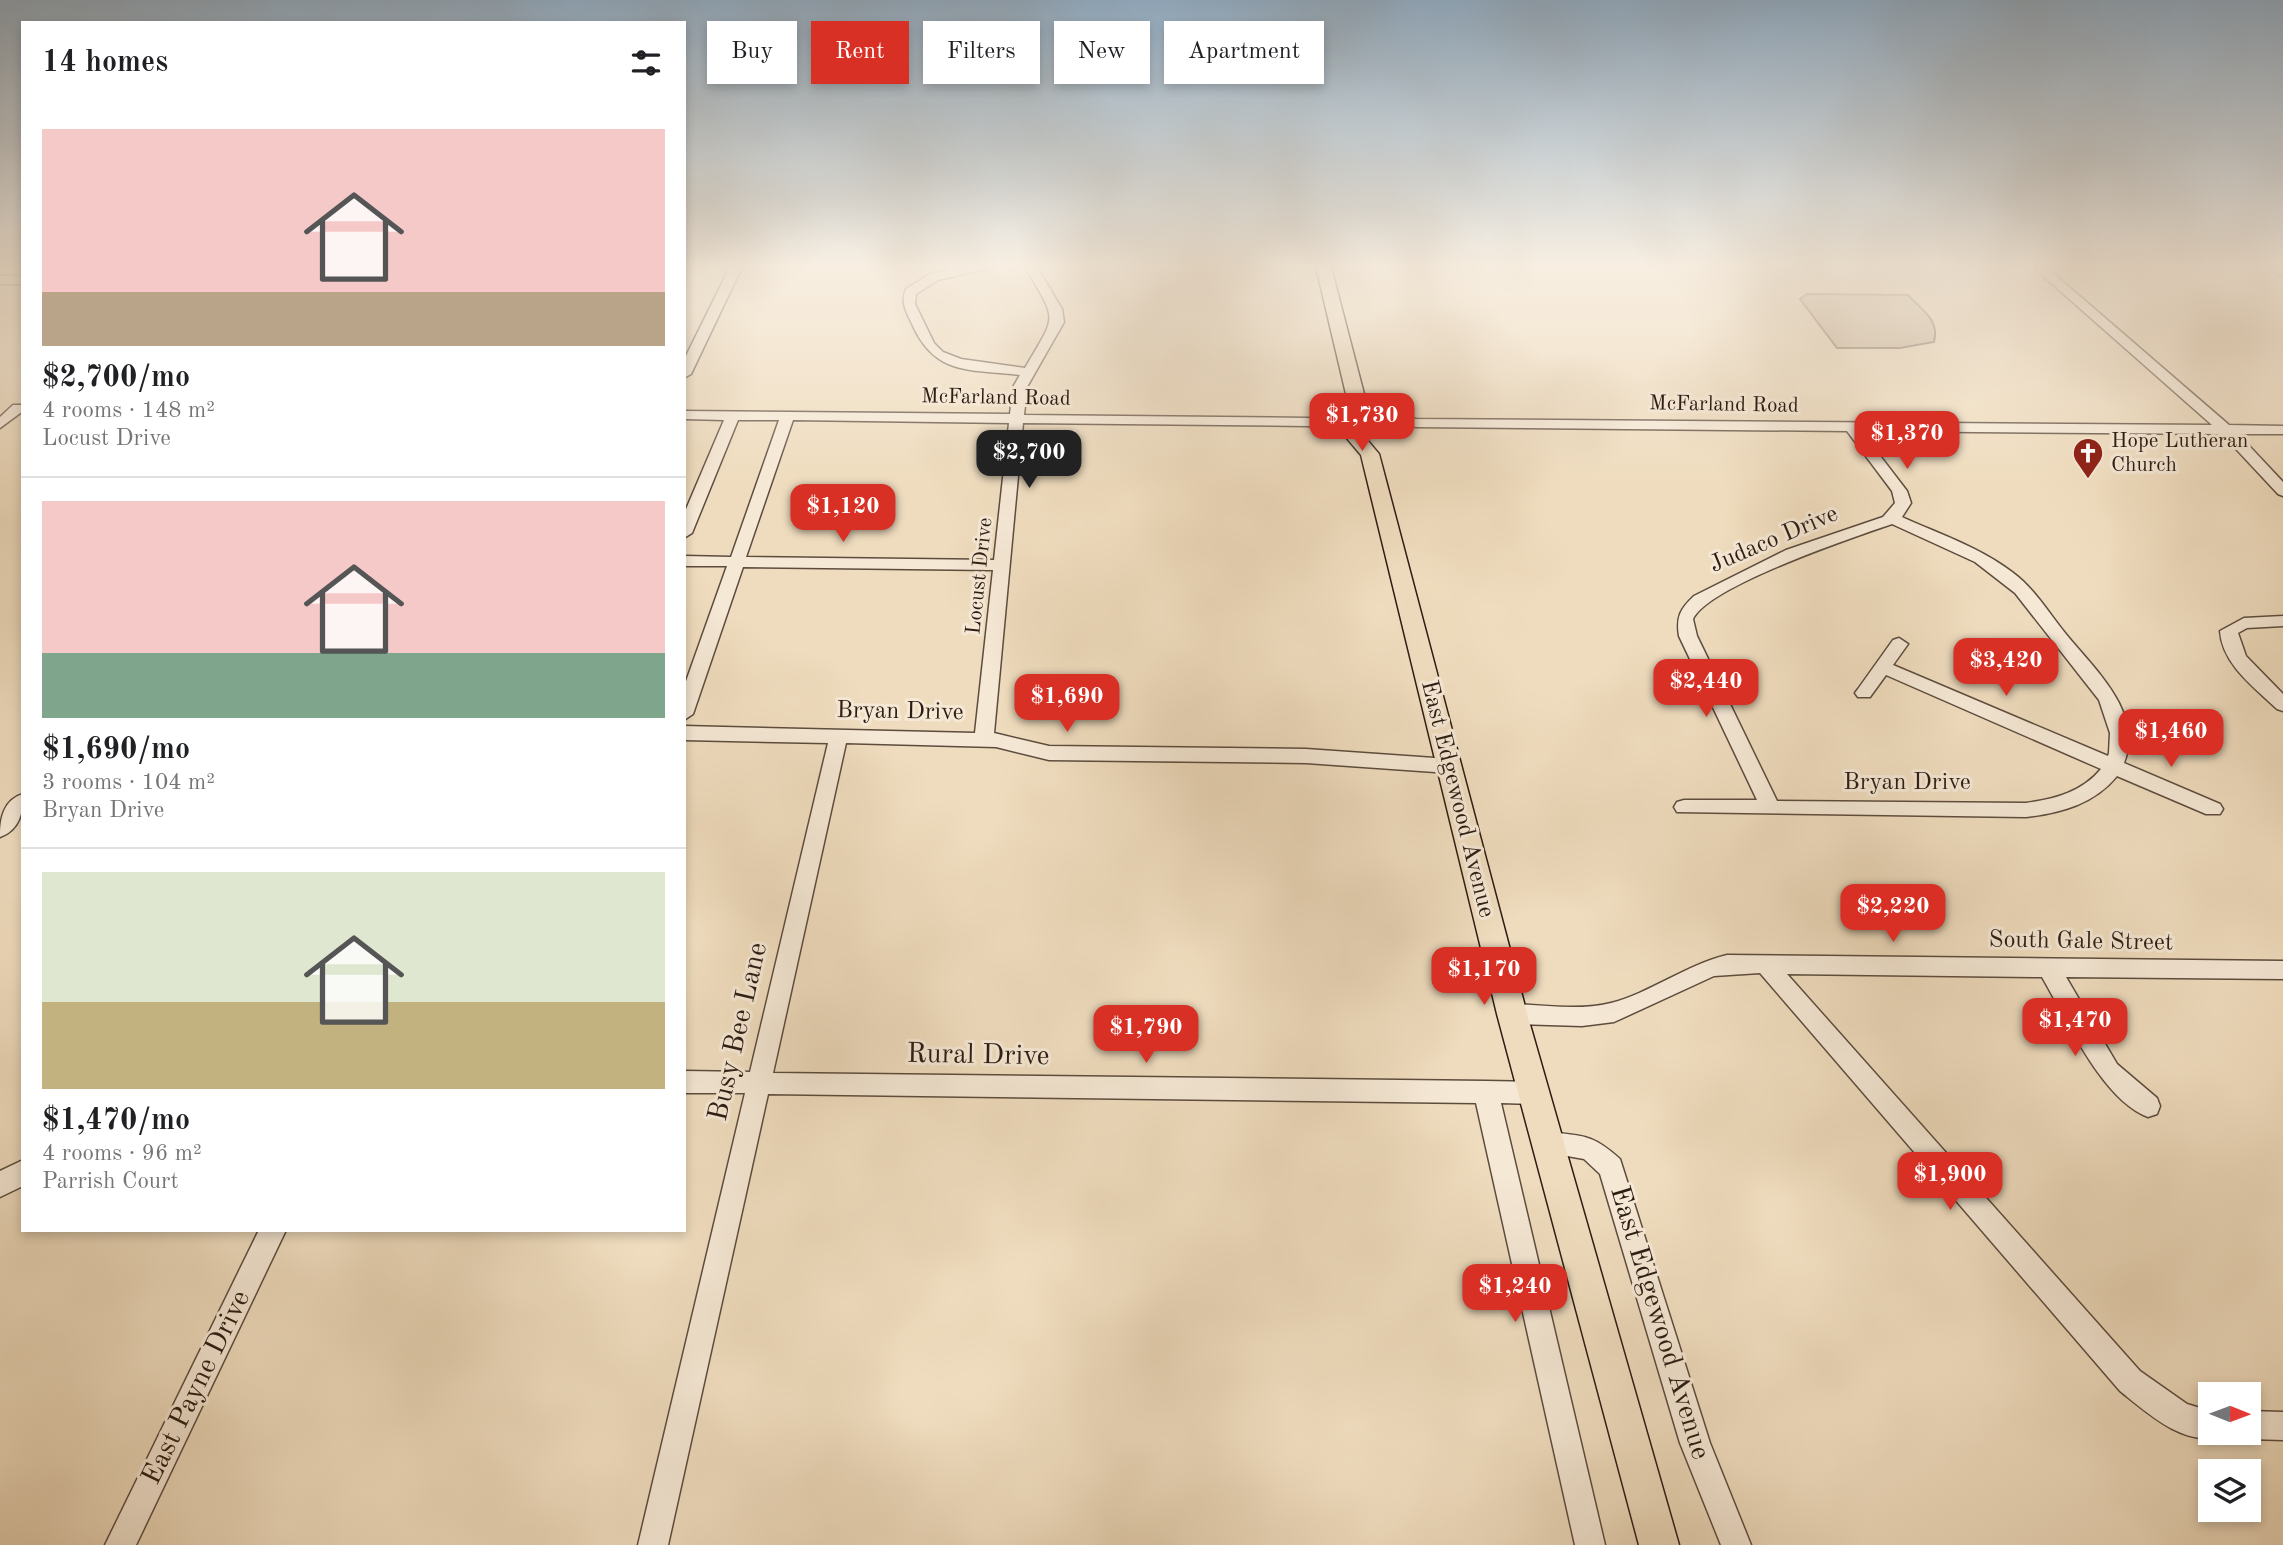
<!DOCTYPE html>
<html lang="en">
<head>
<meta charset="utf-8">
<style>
	:root { --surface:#fff; --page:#f2f2f2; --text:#202124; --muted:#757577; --line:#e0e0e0; --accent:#d93025 }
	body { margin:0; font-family:"Old Standard TT",serif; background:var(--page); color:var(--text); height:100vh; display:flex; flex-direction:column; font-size:26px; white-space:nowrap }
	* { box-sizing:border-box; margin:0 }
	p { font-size:23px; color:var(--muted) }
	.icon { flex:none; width:38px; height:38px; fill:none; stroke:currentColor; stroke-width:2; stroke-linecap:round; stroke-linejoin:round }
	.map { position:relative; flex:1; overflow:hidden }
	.details { position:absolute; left:21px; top:21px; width:665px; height:1211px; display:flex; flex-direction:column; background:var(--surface); border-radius:0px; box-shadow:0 4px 10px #0003 }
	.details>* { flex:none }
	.banner { position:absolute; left:707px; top:21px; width:665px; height:63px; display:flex; gap:14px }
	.needle { width:46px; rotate:91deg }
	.controls { position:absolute; left:2198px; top:1382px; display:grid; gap:14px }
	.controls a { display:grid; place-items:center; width:63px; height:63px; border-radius:0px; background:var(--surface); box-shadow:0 4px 10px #0003; font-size:35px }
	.price { position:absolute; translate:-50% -60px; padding:0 16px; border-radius:14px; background:var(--accent); color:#fff; font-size:23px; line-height:46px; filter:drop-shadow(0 2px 4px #0008) }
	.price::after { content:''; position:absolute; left:50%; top:42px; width:21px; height:16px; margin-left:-10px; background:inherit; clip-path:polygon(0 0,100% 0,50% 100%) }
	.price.active { background:#222; color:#fff }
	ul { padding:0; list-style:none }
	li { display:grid; align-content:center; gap:14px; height:371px; padding:0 21px }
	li+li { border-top:2px solid var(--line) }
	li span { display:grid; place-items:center; height:217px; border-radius:0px; color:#555 }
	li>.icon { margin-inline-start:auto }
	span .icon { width:126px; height:126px; fill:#fffc; stroke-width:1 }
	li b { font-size:30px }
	h2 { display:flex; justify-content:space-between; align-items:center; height:84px; padding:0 21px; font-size:30px }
	.chip { padding:0 24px; border-radius:0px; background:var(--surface); box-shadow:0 4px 10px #0003; font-size:24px; line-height:63px }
	.chip.active { background:var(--accent); color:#fff }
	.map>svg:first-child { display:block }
</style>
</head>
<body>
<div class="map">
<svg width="2283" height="1545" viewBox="0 0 2283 1545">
	<rect width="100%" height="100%" fill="#efdcbe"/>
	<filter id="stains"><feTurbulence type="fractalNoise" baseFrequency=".00286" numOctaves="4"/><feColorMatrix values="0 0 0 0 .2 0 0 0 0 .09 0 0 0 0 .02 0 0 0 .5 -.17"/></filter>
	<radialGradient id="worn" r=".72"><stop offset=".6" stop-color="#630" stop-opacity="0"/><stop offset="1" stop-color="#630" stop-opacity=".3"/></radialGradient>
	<path fill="#cebba1" stroke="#7d6c5a" stroke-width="2" d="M1807,294L1908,295C1922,310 1940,320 1934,342L1900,348H1837L1800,299Z"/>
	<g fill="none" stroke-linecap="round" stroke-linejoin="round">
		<g stroke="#5d4c3e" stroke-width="3">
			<path id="minor" d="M730,267H742L691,374L684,378V360Z
				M967,267H994L938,280L916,294L915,304L934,343L943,352L961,359L1025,368C1057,313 1058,323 1025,267H1037L1062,309L1064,322L1027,387L1024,415L1308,418L1347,424L1354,428L1347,432L1308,426L1023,423L994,733L1049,746L1306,749L1449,759L1459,766L1449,773L1306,763L1049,760L996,747L846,743L773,1073L1486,1081L1534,1082L1542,1085L1546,1093L1542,1101L1534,1104L1501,1103L1605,1545H1575L1476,1103L768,1094L668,1545H638L745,1093H684V1071L750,1072L828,743L684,740V726L975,733L993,570L743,567L693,714L684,720V687L727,566H684V556L731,557L779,420H738L692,533L684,538V514L724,420L684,419V411L1010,414L1013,387L1020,375C971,369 936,376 913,326C907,313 900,303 906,289L930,274ZM793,420L1009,423L994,560L746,557Z
				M2033,267H2046L2229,425L2283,426V434H2238L2283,482V496L2278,494L2222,434L1861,431L1907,491L1911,503L1902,517C1939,534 1979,547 2012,572C2034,588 2048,612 2065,633C2094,669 2144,712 2124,763L2220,804L2223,809L2220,814H2206L2117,776C2094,804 2061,813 2026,817L1677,812L1674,807L1677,802L1684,800H1757L1679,636C1676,617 1680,609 1694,596L1786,550L1883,517L1895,503L1892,491L1847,431L1416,427L1380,421L1373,417L1380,413L1416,419L2212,425ZM1892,524L1975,562L2015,593L2099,700L2110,733L2109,753L2108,756L1893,665L1908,644L1899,638L1893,640L1858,689L1855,693L1858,697H1870L1886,675L2101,769C2082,792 2055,799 2026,803L1777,801L1697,636L1693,619C1708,586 1854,537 1892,524Z
				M2268,267H2282L2283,277Z
				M0,276H23V284H0Z
				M13,405H23V411L0,428V417Z
				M2283,616V626L2247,628L2238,633L2246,656L2283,694V711L2277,709C2255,688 2222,664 2220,631L2244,618Z
				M23,794C23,812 20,830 0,837C0,819 3,800 23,794Z
				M1727,955L2283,961V979L2066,977L2117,1064L2157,1098L2160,1106L2157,1114L2148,1117C2102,1100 2066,1018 2042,977L1787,974L2140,1371L2187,1404L2210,1411V1433L2220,1435C2186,1449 2145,1411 2120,1391L1760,973L1714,976L1614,1022L1582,1026L1512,1024L1504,1021L1501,1014L1504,1007L1512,1004C1544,1005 1579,1011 1611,1003C1650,993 1686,965 1727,955Z
				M1548,1132C1584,1136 1592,1134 1620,1159L1710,1443L1751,1545H1721L1680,1443L1600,1174L1584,1159L1539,1151L1536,1143L1539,1135Z
				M23,1160V1186L0,1197V1171Z
				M259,1230H286L136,1545H105Z
				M2249,1411L2283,1412V1440L2249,1439L2239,1435L2249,1433Z"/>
		</g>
		<g stroke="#2c1c13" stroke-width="3">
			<path id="major" d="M1316,267H1331L1364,394V407L1380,410L1383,414L1380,418L1360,417L1352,422L1379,454L1527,1014L1679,1545H1639L1497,1014L1361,455L1334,423L1346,407V394Z"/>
		</g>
		<use href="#minor" fill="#f5e8d5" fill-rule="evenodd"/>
		<use href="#major" fill="#efdcbe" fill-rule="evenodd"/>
	</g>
	<linearGradient id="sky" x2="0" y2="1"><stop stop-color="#90aac0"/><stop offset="0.55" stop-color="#f8efe2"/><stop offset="1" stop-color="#f8efe2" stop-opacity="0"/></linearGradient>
	<rect width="2283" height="484" fill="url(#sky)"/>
	<defs>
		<g id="church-pin" transform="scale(1.575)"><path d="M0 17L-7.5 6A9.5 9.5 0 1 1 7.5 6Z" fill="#8f2418" stroke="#f5e8d5"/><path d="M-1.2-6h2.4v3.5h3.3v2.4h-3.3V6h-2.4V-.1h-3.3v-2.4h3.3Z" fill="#fff"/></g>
	</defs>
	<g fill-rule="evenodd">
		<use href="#church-pin" x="2088" y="453"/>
	</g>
	<g text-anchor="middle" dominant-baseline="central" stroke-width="6" stroke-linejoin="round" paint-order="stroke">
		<g font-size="21" fill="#2c1c13" stroke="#f5e8d5">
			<text transform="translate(996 398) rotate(1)">McFarland Road</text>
			<text transform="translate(1724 405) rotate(1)">McFarland Road</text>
			<text transform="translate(980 576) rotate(-84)">Locust Drive</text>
		</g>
		<g font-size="21" fill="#2c1c13" stroke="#f5e8d5" text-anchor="start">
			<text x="2111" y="441">Hope Lutheran<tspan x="2111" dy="24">Church</tspan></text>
		</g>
		<g font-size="24" fill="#2c1c13" stroke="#f5e8d5">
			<text transform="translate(1774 540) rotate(-23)">Judaco Drive</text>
			<text transform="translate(900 712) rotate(1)">Bryan Drive</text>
			<text x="1907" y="783">Bryan Drive</text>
			<text transform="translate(1457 799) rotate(76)">East Edgewood Avenue</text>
			<text transform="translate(2081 942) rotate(1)">South Gale Street</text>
		</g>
		<g font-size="28" fill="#2c1c13" stroke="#f5e8d5">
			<text transform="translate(739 1032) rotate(-77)">Busy Bee Lane</text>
			<text transform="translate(978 1056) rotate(1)">Rural Drive</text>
			<text transform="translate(1659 1323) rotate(73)">East Edgewood Avenue</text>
			<text transform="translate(197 1388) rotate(-64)">East Payne Drive</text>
		</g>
	</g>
	<rect width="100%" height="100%" filter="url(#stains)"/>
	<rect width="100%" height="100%" fill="url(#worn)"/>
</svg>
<div class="controls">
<a><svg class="needle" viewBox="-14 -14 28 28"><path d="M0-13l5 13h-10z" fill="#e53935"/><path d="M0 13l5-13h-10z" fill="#757577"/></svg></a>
<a><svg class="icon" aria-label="layers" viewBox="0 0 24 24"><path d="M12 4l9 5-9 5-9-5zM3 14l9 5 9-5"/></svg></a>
</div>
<b class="price" style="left:1362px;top:453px">$1,730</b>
<b class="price" style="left:1907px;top:471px">$1,370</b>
<b class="price active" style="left:1029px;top:490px">$2,700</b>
<b class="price" style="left:843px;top:544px">$1,120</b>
<b class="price" style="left:2006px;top:698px">$3,420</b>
<b class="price" style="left:1706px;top:719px">$2,440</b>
<b class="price" style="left:1067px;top:734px">$1,690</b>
<b class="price" style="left:2171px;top:769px">$1,460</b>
<b class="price" style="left:1893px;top:944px">$2,220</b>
<b class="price" style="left:1484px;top:1007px">$1,170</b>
<b class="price" style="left:2075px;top:1058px">$1,470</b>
<b class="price" style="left:1146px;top:1065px">$1,790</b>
<b class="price" style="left:1950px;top:1212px">$1,900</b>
<b class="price" style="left:1515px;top:1324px">$1,240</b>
<div class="banner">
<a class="chip">Buy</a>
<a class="chip active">Rent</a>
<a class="chip">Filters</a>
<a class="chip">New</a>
<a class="chip">Apartment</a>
</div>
<section class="details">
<h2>14 homes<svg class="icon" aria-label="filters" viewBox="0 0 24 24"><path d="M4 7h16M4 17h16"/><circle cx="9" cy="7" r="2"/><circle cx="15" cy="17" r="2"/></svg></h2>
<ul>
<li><span style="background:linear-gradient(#f6c9c9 75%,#b9a48a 0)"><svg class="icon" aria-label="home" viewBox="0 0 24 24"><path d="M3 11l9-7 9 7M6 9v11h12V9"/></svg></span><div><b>$2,700/mo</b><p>4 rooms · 148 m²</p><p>Locust Drive</p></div></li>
<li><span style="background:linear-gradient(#f6c9c9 70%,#7fa58c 0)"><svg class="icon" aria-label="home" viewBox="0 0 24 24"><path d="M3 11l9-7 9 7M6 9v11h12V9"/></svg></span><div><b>$1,690/mo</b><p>3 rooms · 104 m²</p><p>Bryan Drive</p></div></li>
<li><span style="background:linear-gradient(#dfe7d0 60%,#c2b280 0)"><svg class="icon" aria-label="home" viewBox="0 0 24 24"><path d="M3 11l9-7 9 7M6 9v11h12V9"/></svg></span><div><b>$1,470/mo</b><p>4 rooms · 96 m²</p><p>Parrish Court</p></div></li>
</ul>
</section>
</div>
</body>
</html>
